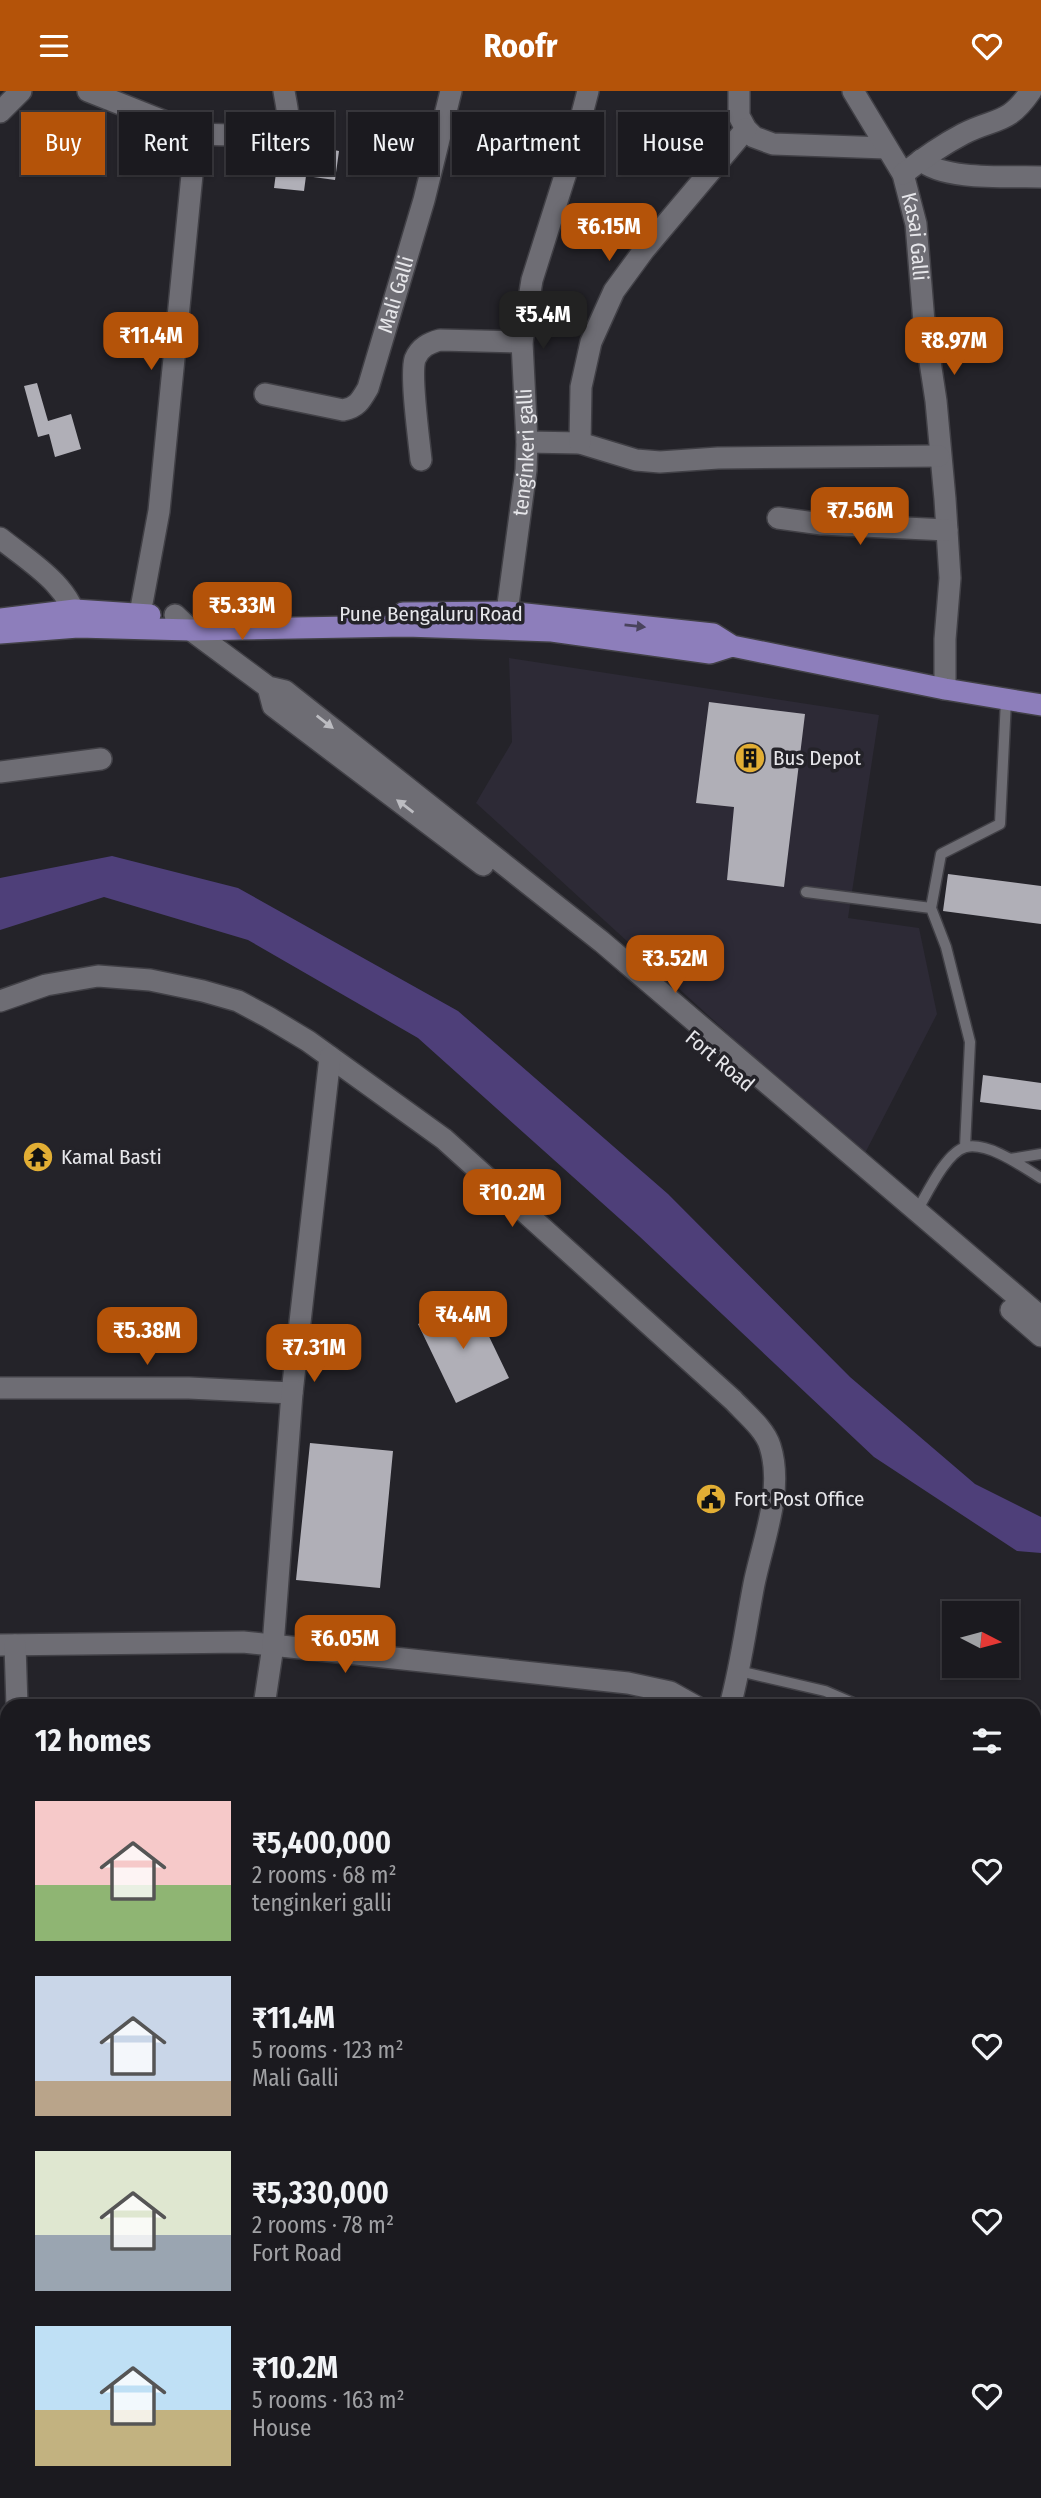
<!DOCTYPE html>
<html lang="en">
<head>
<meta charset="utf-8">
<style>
	:root { --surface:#1b1a1f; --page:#28272c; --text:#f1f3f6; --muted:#a0a1a4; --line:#39383d; --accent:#b45309 }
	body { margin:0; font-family:"Fira Sans Condensed",sans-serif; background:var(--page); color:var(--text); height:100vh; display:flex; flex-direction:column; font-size:26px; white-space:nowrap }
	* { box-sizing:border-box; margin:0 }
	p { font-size:23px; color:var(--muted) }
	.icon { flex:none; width:38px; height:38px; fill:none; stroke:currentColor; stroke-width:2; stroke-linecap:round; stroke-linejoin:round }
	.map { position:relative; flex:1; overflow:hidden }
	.sheet { position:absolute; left:0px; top:1608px; width:1041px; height:800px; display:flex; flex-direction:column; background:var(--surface); border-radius:21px 21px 0 0; box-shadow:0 2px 5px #0004,0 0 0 2px var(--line) }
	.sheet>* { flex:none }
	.hud { position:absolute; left:21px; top:21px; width:999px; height:63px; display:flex; gap:14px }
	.needle { width:46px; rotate:96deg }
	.controls { position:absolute; left:942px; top:1510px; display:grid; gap:14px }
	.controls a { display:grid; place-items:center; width:77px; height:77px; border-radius:0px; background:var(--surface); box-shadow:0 2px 5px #0004,0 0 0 2px var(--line); font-size:35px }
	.price { position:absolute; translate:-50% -60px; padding:0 16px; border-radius:14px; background:var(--accent); color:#fff; font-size:23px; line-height:46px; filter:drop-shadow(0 2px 4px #0008) }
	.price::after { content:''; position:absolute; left:50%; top:42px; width:21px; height:16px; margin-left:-10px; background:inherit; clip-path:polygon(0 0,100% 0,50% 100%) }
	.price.selected { background:#222; color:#fff }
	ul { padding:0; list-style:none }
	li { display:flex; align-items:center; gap:21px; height:175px; padding:0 35px }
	li span { display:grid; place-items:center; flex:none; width:196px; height:140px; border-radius:0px; color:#555 }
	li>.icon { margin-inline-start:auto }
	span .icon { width:84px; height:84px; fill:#fffc; stroke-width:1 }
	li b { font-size:30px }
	h2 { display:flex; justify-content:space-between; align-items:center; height:84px; padding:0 35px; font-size:30px }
	.tag { padding:0 24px; border-radius:0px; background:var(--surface); box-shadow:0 2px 5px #0004,0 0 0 2px var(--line); font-size:24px; line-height:63px }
	.tag.selected { background:var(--accent); color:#fff }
	header { display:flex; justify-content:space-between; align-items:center; height:91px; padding:0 35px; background:var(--accent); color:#fff; font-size:32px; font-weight:700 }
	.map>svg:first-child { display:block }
</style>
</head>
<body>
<header><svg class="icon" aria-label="menu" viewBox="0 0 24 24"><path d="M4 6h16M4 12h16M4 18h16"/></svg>Roofr<svg class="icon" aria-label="heart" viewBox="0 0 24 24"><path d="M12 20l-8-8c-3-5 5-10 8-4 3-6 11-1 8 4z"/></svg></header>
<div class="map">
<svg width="1041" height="2407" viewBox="0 0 1041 2407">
	<rect width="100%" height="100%" fill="#242329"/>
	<path fill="#2d2a36" d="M509,567L879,624L848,827L919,837L937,923L863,1066L476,712L512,651Z"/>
	<path fill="#4e3f79" d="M112,765L238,797L458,920L668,1103L850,1286L975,1393L1041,1426V1462L1017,1460L874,1366L639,1145L418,947L248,849L104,806L0,839V787Z
		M1041,2302V2407H996L999,2401H1034V2318Z"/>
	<path fill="#b0afb7" d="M323,57L339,60L335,89L306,85L304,100L274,97L279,59L321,66Z
		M37,292L48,330L71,323L81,358L55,366L49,343L38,346L24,295Z
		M709,611L805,623L784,796L727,789L734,716L696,712Z
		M948,783L1041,795V833L943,820Z
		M983,984L1041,992V1019L980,1011Z
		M471,1208L509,1287L456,1312L418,1233Z
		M310,1352L393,1360L380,1497L296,1489Z"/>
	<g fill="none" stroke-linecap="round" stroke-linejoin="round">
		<g stroke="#414046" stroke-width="13">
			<path id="lane" d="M806,801L931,817
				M965,1056L970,951L946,856L931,817L941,763L1000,733L1006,609
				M1010,1068L1041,1063
				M917,1120C927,1103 946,1061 966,1056C989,1051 1023,1076 1041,1087
				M739,1580L825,1600L860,1615"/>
		</g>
		<g stroke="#414046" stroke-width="24">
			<g id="street">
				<path d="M88,0L196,43L268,45C296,42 287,20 284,0"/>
				<path d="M739,0V25L746,38L754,46L773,53L886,57"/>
				<path id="s1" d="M853,0L903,83L916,133L924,231L936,310L945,408L950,487L945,548V598"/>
				<path d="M0,21L21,0"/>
				<path d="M921,69C943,90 1010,85 1041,86"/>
				<path d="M903,83C922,68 942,54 963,43C996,26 1007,35 1031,0"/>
				<path id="s2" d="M265,303L343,319C357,317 361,309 368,297L424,109L451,0"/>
				<path d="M527,351L580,352L636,369L660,371L718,367L939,365"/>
				<path d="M580,352L581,296L591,251L614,200L644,159L746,38"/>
				<path d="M421,369C419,349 410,284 415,268C420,256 429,252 440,249L522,251"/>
				<path d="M778,427L822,433L947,439"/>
				<path id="s3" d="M507,521L526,379L527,351L522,251L532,189L570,69L588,0"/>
				<path d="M140,523L159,420L196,43"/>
				<path d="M0,681L101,668"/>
				<path d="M0,910L46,894L98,885L150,889L203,900L238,910L268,926L308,950L444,1048L733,1309C745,1322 765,1338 770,1355C784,1399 763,1449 754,1493C746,1534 741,1575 730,1615"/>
				<path d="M0,1297H189L292,1302"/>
				<path d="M0,1554L243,1551L628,1592L670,1601L695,1615"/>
				<path d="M15,1554L17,1615"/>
				<path d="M264,1615L273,1555L292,1302L330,966"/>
				<path d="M1034,2080L1041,2081"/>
				<path d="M0,2101L7,2102"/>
				<path d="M162,2407L163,2401"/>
				<path d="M588,2407L589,2401"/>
			</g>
		</g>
		<g stroke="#414046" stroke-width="24">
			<path id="secondary" d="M0,447C30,471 70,494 78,534
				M175,524L191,539L268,596L285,600L602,851L1041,1226
				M268,596L273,615L483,774
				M1011,1219L1041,1245"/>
		</g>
		<g stroke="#414046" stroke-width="24">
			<path id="primary" d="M403,522L507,521L713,543L732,555
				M0,528L75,519L150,524
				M0,542L78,536L191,539L406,535L552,540L710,562L732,555L945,598L1041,614"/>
		</g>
		<use href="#lane" stroke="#6e6d74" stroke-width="10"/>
		<use href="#street" stroke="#6e6d74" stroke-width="21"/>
		<use href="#secondary" stroke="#6e6d74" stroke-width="21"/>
		<use href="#primary" stroke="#8d7ebb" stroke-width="21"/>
	</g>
	<defs><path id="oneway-solid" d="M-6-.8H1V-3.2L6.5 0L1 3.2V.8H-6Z" transform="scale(1.75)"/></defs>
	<use fill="#49435c" href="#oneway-solid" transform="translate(635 535) rotate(6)"/>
	<g fill="#bcbcc1">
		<use href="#oneway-solid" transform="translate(325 631) rotate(38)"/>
		<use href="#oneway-solid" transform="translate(405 715) rotate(-143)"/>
	</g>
	<defs>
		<g id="building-disc" transform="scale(1.575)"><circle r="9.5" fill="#e2ae34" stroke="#242329"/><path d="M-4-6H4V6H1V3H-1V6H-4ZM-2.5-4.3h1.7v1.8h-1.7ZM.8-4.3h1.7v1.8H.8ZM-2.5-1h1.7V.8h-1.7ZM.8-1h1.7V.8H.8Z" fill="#111"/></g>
		<g id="temple-disc" transform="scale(1.575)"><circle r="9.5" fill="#e2ae34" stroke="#242329"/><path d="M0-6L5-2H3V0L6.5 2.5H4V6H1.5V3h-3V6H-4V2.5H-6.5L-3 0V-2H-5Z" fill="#111"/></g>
		<g id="civic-disc" transform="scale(1.575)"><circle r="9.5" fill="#e2ae34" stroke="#242329"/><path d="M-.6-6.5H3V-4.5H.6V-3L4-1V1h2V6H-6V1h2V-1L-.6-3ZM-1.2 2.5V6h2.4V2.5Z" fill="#111"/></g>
	</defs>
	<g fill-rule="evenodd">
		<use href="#building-disc" x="750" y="667"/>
		<use href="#temple-disc" x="38" y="1066"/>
		<use href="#civic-disc" x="711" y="1408"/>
	</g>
	<g text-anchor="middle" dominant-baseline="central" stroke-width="7" stroke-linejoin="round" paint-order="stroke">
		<g font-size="21" fill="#e6e6ea" stroke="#242329">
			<text stroke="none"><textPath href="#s1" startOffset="161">Kasai Galli</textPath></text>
			<text stroke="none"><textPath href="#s2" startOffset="212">Mali Galli</textPath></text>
			<text stroke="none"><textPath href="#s3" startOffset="161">tenginkeri galli</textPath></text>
			<text x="431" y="523">Pune Bengaluru Road</text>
			<text transform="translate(720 970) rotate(40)">Fort Road</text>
		</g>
		<g font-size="21" fill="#e6e6ea" stroke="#242329" text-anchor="start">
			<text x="773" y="667">Bus Depot</text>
			<text x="61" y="1066">Kamal Basti</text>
			<text x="734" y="1408">Fort Post Office</text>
		</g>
	</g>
</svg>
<div class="controls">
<a><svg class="needle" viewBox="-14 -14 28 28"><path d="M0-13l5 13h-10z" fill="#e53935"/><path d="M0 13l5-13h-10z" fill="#a0a1a4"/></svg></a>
</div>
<b class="price" style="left:609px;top:172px">₹6.15M</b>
<b class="price selected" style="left:543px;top:260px">₹5.4M</b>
<b class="price" style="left:151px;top:281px">₹11.4M</b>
<b class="price" style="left:954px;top:286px">₹8.97M</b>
<b class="price" style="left:860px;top:456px">₹7.56M</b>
<b class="price" style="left:242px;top:551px">₹5.33M</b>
<b class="price" style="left:675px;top:904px">₹3.52M</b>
<b class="price" style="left:512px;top:1138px">₹10.2M</b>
<b class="price" style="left:463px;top:1260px">₹4.4M</b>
<b class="price" style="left:147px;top:1276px">₹5.38M</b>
<b class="price" style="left:314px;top:1293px">₹7.31M</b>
<b class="price" style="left:345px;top:1584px">₹6.05M</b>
<div class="hud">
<a class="tag selected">Buy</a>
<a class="tag">Rent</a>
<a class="tag">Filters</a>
<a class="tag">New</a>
<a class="tag">Apartment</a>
<a class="tag">House</a>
</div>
<section class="sheet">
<h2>12 homes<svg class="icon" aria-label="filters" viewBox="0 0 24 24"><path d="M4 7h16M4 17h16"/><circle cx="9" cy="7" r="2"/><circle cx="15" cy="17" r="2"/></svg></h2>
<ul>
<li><span style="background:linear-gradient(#f6c9c9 60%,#8fb573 0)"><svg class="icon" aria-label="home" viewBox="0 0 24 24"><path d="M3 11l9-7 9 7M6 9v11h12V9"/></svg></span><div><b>₹5,400,000</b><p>2 rooms · 68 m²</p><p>tenginkeri galli</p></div><svg class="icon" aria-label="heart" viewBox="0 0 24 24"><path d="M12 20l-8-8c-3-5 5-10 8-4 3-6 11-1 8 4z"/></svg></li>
<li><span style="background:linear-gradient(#c9d6e8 75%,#b9a48a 0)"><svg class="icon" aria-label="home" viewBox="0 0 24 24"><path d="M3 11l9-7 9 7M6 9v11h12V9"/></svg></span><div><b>₹11.4M</b><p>5 rooms · 123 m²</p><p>Mali Galli</p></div><svg class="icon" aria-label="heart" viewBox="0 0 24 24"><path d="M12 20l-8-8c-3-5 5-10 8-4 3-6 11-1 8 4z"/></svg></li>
<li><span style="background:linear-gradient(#dfe7d0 60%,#9aa5b1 0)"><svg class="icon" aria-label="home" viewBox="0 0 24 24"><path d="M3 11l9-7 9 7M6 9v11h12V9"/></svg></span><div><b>₹5,330,000</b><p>2 rooms · 78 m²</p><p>Fort Road</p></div><svg class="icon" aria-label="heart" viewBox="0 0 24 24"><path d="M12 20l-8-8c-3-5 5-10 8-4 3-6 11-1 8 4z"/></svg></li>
<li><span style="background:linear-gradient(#bfe0f5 60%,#c2b280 0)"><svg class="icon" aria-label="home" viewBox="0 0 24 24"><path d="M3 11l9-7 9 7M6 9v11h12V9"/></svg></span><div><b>₹10.2M</b><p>5 rooms · 163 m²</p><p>House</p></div><svg class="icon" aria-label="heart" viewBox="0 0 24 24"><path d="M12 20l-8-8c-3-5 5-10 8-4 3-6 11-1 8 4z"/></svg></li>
</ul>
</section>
</div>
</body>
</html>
